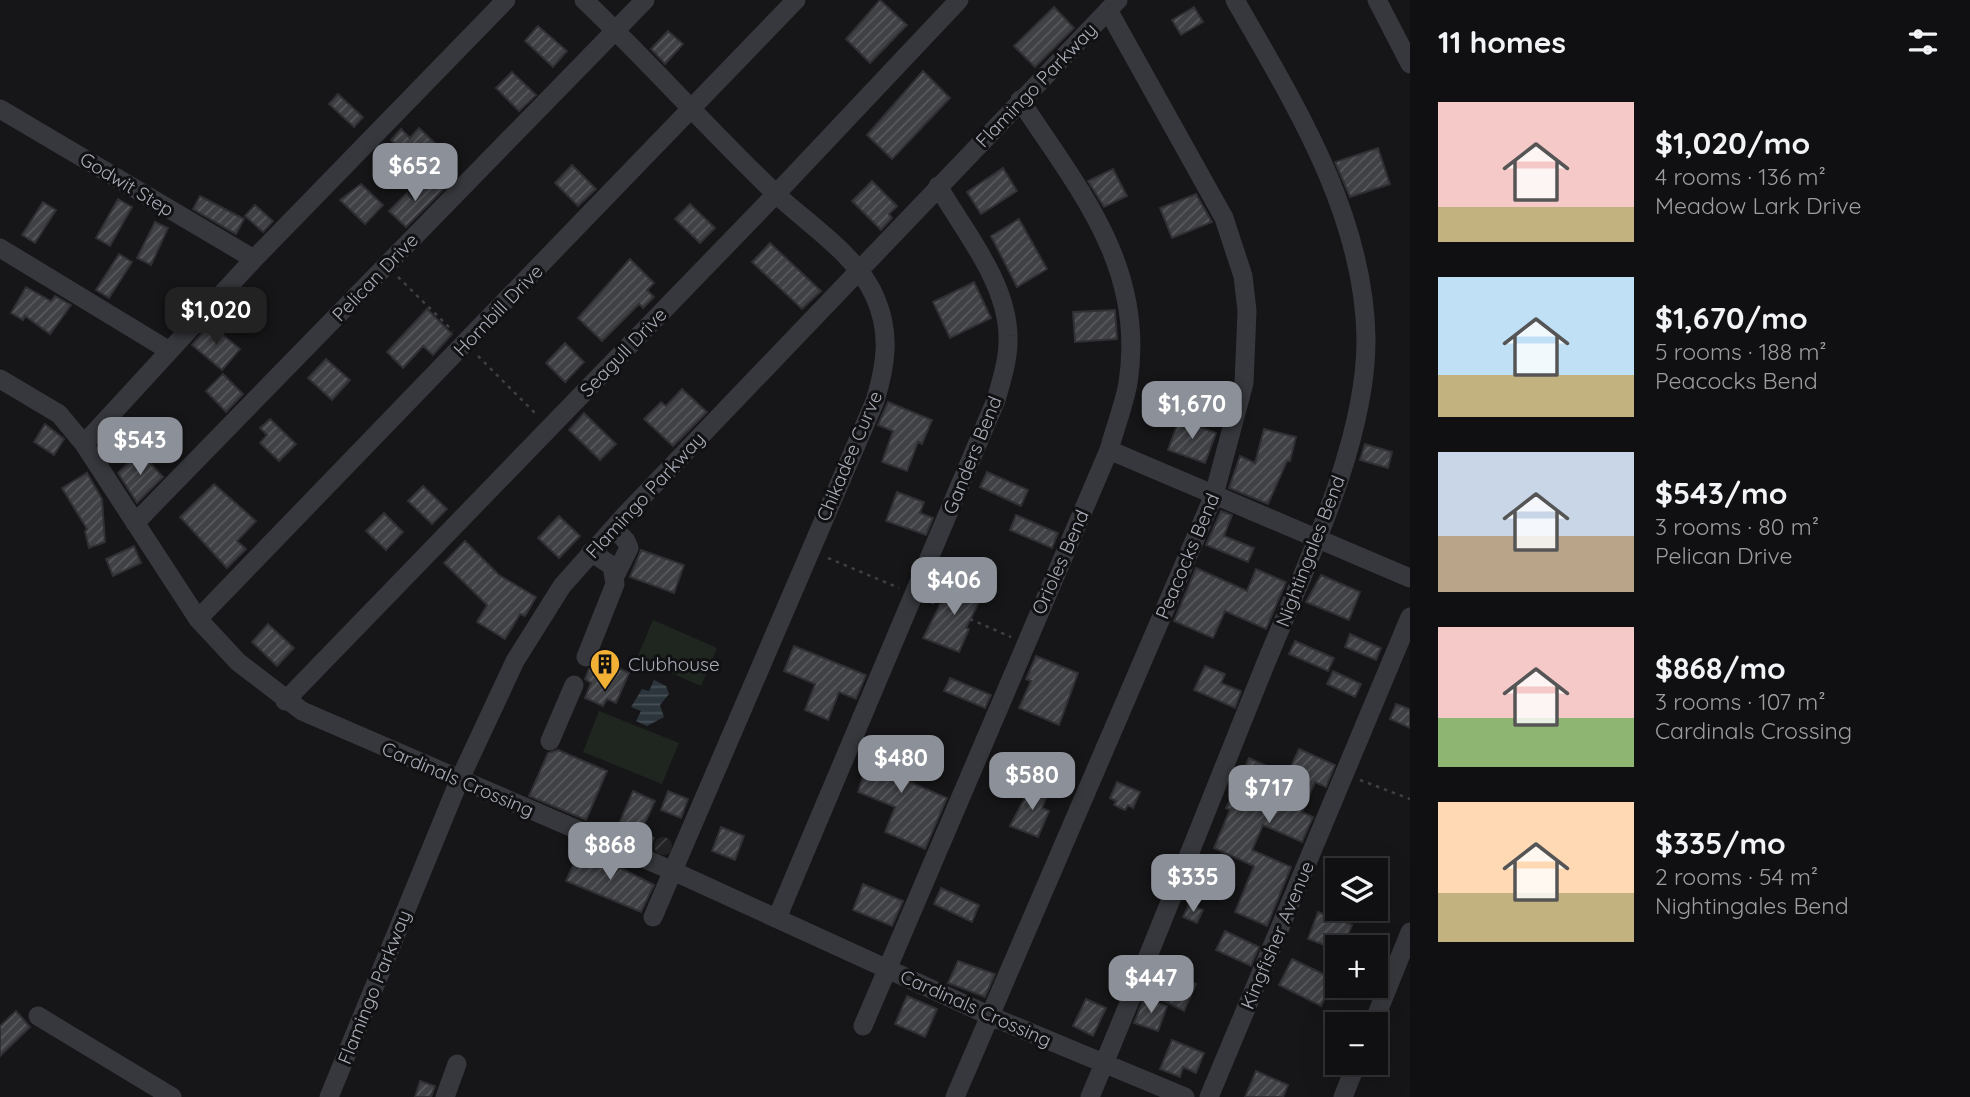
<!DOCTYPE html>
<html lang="en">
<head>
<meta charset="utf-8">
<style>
	:root { --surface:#101012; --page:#19191b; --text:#f1f3f6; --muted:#9c9d9f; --line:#303032; --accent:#8c9099 }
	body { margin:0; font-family:Quicksand,sans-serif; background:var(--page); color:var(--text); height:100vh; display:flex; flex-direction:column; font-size:26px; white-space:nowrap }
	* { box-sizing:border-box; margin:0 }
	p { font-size:23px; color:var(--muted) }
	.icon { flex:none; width:38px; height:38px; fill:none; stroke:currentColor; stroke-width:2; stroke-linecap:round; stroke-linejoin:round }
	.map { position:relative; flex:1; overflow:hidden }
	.side { display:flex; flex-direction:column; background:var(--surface); width:560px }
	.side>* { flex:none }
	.buttons { position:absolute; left:1325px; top:858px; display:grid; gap:14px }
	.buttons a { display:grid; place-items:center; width:63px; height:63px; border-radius:0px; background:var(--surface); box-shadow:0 7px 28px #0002,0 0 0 2px var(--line); font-size:35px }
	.price { position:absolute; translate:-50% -60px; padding:0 16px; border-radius:14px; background:var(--accent); color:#fff; font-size:23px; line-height:46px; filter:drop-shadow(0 2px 4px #0008) }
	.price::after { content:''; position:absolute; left:50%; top:42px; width:21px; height:16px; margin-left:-10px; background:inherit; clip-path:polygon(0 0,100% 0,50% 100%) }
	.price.selected { background:#222; color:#fff }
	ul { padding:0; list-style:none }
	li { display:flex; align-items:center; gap:21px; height:175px; padding:0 28px }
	li span { display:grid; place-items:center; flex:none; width:196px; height:140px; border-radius:0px; color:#555 }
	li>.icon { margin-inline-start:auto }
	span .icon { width:84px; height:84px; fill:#fffc; stroke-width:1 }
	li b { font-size:30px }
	h2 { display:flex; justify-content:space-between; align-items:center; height:84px; padding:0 28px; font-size:30px }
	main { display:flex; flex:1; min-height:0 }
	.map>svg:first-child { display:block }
</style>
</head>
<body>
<main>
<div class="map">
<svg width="1410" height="1097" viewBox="0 0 1410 1097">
	<defs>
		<pattern id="industrial-furrows" width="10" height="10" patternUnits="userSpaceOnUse" patternTransform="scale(1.75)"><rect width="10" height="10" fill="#222225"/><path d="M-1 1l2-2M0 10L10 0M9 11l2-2" fill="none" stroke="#3f3f43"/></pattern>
		<pattern id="water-rules" width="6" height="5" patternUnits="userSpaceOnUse" patternTransform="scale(1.75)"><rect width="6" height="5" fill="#2c353c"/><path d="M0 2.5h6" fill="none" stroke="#485056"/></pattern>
		<pattern id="building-hatch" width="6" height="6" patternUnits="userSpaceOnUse" patternTransform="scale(1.75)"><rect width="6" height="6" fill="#404145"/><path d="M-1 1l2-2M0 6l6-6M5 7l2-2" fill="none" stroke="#595a5e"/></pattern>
	</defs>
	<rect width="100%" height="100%" fill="#161618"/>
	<path fill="url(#industrial-furrows)" d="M654 846a9 9 0 1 1 18 0a9 9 0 1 1-18 0Z"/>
	<path fill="#1e261f" d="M653,620L717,648L701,686L637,658Z
		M599,711L679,743L662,784L583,752Z"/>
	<path fill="url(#water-rules)" d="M654,680L666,686L669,694L660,705L664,717L647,726L636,721L641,711L631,707L642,689L649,691Z"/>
	<path fill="url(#building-hatch)" stroke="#303034" stroke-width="2" d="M880,0L907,25L870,63L846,39Z
		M1054,7L1074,28L1035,67L1014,46Z
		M1194,7L1203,22L1181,35L1172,20Z
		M538,26L567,51L553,67L525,41Z
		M668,31L683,44L665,64L651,49Z
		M923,71L950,98L892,159L867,135Z
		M512,72L536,95L519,111L496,88Z
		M338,94L363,117L354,127L329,104Z
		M419,128L439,147L419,167L391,140L401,129L410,138Z
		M1378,148L1390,184L1350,197L1335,162Z
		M572,165L596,189L578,206L555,183Z
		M1003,168L1017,191L981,214L967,192Z
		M1113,169L1127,196L1104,207L1088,181Z
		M432,179L443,190L406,227L389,211L407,193L412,199Z
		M872,181L897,206L889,214L892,218L881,230L852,201Z
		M361,184L383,205L365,224L340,200Z
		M1196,194L1212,222L1172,238L1160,208Z
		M200,196L244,219L236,234L193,209Z
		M118,199L132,207L110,246L96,238Z
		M43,202L56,210L35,243L22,235Z
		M690,204L715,228L700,243L675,219Z
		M255,205L273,221L263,232L245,216Z
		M1019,219L1047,269L1017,287L991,236Z
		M155,222L168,228L151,265L137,258Z
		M770,243L821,291L802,309L752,262Z
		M119,254L132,262L109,298L96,290Z
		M630,259L654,283L647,290L654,297L643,308L639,304L602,341L578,318Z
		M974,282L991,318L950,338L933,302Z
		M26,287L51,301L55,296L71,305L50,334L25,316L23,320L11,313Z
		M427,309L452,334L433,355L423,346L403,368L387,352Z
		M1115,310L1117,339L1075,342L1073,312Z
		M210,324L240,349L222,370L192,345Z
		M565,343L584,362L565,382L546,363Z
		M326,359L350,380L332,400L308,378Z
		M223,374L243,394L226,412L206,391Z
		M682,389L707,412L673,446L644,419L661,402L666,406Z
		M888,402L932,420L922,444L918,442L907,471L882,462L893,431L878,425Z
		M584,413L616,444L600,460L569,430Z
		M270,419L296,444L279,461L260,443L267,435L260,428Z
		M1179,419L1216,433L1205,463L1168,450Z
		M45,424L64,439L54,455L34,442Z
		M1264,429L1296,437L1290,461H1287L1268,504L1229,488L1240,456L1255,463Z
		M1365,444L1392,452L1388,468L1360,460Z
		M140,452L163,477L137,503L118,473Z
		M987,472L1028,490L1021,506L980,487Z
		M87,473L102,499L105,542L89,548L85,531L87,529L62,488Z
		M214,484L256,521L237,541L246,549L227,568L180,517Z
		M423,486L447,509L432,524L408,501Z
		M897,492L924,502L920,513L933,518L926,535L886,521Z
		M1221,511L1232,515L1224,536L1254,548L1248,562L1206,545Z
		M384,513L403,532L386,550L366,531Z
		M1016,515L1058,533L1052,548L1010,530Z
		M559,516L580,536L559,558L538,538Z
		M465,541L499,575L536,597L525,616L520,614L505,639L477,622L487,605L444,563Z
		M134,546L141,563L113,576L106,559Z
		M641,550L684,565L674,593L630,577Z
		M1196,568L1247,591L1256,569L1286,582L1266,629L1225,611L1213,638L1174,621Z
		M1321,575L1360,592L1349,620L1306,602Z
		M953,580L983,594L966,628L969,629L959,652L923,638Z
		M268,624L294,648L277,666L252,642Z
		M1350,634L1381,648L1376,660L1345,647Z
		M1295,641L1334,658L1328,671L1289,654Z
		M794,646L866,675L856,699L839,692L828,720L805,710L815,684L784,671Z
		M1036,656L1078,673L1059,725L1019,708L1031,681L1026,679Z
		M607,663L629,673L616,703L607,699L603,706L585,698L591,683L585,679L589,669H597L599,664L606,667Z
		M1205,666L1225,674L1221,683L1241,691L1235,708L1194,690Z
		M1333,671L1361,684L1355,697L1327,684Z
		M950,678L991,695L985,708L944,691Z
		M1396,704L1410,709V728L1390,719Z
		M875,739L915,756L905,780L947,798L925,849L885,832L895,807L858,792Z
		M1299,749L1335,765L1326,787L1315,782L1302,812L1313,817L1302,842L1263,825L1252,850L1291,867L1267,926L1235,912L1254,866L1214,848L1230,810L1226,808L1249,758L1287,775Z
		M558,750L607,771L586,820L529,796L548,753Z
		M1117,782L1140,792L1133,808L1128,805L1125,810L1114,805L1116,801L1110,798Z
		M1032,784L1049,791L1042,808L1049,811L1038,837L1010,826Z
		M633,791L655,801L641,831L654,838L649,848L615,833Z
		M668,791L688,799L681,818L661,810Z
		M721,827L744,836L735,860L712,851Z
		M579,852L605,865L607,861L654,885L641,912L566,881Z
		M863,884L903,901L892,926L853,910Z
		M941,888L979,905L972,922L934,904Z
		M1189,904L1203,910L1197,923L1183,917Z
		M1318,912L1352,925L1343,947H1337V950L1308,939Z
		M1225,931L1259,947L1251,966L1216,950Z
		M1292,959L1334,979L1321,1006L1279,985Z
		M958,961L995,974L985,997L948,983Z
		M1175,975L1196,984L1184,1011L1164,1001Z
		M907,996L937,1009L925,1037L895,1024Z
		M1144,998L1167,1006L1158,1031L1134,1023Z
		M1086,999L1106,1008L1093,1036L1073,1026Z
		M16,1011L30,1027L0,1056V1026Z
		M1172,1040L1204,1053L1196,1073L1183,1067L1180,1077L1160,1069Z
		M1256,1071L1288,1085L1283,1097H1245Z
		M420,1081L435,1086L431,1097H415Z"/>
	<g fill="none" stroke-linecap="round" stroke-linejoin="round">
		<path stroke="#3d3f44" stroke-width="2.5" stroke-dasharray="3.5 5" stroke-linecap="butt" d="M398,277L453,331
			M478,356L537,415
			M828,558L899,588
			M931,602L1011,637
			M1360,780L1410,799"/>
		<path stroke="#37383d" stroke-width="19" d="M584,0C650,63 710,131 776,194C809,225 857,255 875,297C891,333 886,365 875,401L653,917
			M1377,0L1410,64
			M0,109L254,259
			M0,248L168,350
			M0,379L59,414L84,444L198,619L238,662L302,711L673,871L988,1015L1185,1097
			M84,444L254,259L506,0
			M1109,450L1410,578
			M135,523L645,0
			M614,528L626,541L629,548L616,574
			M198,619L796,0
			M586,657L615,584L612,566L591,552
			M285,701L776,194L959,0
			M550,741L574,685
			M777,918L996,400C1002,379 1009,357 1008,336C1007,282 964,231 938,186
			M38,1016L172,1097
			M1373,1024L1410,932
			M863,1026L1109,450C1115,428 1124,405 1128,383C1146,267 1079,190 1020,100
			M329,1097L459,781L515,661L562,586L626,514L1118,0
			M445,1097L457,1064
			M955,1097L1214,495L1244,383L1247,311L1243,276L1224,218L1108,10
			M1090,1097C1149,957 1204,816 1261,675C1301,575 1367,445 1366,338C1364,214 1294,103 1235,0
			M1209,1097L1410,617
			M1343,1097L1357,1062"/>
	</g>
	<defs>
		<g id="building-pin" transform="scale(1.575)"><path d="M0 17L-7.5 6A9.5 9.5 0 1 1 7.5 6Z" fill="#f2b134" stroke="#111113"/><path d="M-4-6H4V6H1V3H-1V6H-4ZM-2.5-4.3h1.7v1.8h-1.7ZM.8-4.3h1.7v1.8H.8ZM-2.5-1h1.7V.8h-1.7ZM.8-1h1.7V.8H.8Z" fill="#111"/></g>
	</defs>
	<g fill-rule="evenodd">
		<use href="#building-pin" x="605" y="664"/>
	</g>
	<g text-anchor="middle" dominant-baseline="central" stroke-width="6" stroke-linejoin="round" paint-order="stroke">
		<g font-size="19" fill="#a8adb8" stroke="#111113">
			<text transform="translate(1036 85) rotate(-46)">Flamingo Parkway</text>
			<text transform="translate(127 184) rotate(31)">Godwit Step</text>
			<text transform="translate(375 277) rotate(-46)">Pelican Drive</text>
			<text transform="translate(498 310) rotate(-46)">Hornbill Drive</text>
			<text transform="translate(623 352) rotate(-46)">Seagull Drive</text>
			<text transform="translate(972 455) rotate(-68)">Ganders Bend</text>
			<text transform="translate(849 456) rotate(-67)">Chikadee Curve</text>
			<text transform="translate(645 495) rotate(-47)">Flamingo Parkway</text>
			<text transform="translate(1310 551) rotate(-69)">Nightingales Bend</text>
			<text transform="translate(1187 556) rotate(-67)">Peacocks Bend</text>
			<text transform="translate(1060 562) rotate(-66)">Orioles Bend</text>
			<text transform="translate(458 779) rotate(23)">Cardinals Crossing</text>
			<text transform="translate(1277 935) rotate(-67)">Kingfisher Avenue</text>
			<text transform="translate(374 987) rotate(-68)">Flamingo Parkway</text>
			<text transform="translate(976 1008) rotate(24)">Cardinals Crossing</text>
		</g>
		<g font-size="19" fill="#a8adb8" stroke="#111113" text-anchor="start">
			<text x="628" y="664">Clubhouse</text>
		</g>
	</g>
</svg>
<div class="buttons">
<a><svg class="icon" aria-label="layers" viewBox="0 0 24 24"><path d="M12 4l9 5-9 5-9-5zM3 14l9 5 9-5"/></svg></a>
<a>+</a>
<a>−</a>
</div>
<b class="price" style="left:415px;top:203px">$652</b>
<b class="price selected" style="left:216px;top:347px">$1,020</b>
<b class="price" style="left:1192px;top:441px">$1,670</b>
<b class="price" style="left:140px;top:477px">$543</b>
<b class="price" style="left:954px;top:617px">$406</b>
<b class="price" style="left:901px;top:795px">$480</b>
<b class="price" style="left:1032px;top:812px">$580</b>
<b class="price" style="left:1269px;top:825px">$717</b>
<b class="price" style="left:610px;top:882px">$868</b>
<b class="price" style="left:1193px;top:914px">$335</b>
<b class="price" style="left:1151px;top:1015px">$447</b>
</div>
<section class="side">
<h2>11 homes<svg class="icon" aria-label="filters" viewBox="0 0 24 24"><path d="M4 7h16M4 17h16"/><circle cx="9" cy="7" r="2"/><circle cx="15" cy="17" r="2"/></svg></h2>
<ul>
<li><span style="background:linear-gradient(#f6c9c9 75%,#c2b280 0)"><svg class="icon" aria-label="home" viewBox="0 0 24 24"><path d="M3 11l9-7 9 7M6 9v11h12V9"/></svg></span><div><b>$1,020/mo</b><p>4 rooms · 136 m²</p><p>Meadow Lark Drive</p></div></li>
<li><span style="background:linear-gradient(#bfe0f5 70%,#c2b280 0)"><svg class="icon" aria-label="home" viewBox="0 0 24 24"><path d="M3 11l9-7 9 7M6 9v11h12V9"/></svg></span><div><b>$1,670/mo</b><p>5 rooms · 188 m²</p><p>Peacocks Bend</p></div></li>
<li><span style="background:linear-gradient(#c9d6e8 60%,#b9a48a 0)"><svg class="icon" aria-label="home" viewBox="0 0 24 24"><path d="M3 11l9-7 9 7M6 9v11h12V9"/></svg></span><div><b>$543/mo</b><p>3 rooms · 80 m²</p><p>Pelican Drive</p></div></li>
<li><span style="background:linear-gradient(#f6c9c9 65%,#8fb573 0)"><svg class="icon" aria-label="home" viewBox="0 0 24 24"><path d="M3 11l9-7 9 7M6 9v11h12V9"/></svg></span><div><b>$868/mo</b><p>3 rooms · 107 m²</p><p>Cardinals Crossing</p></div></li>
<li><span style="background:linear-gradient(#ffd9b3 65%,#c2b280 0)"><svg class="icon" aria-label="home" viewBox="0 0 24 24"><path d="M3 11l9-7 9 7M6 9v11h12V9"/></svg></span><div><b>$335/mo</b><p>2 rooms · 54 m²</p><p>Nightingales Bend</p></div></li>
</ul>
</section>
</main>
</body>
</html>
